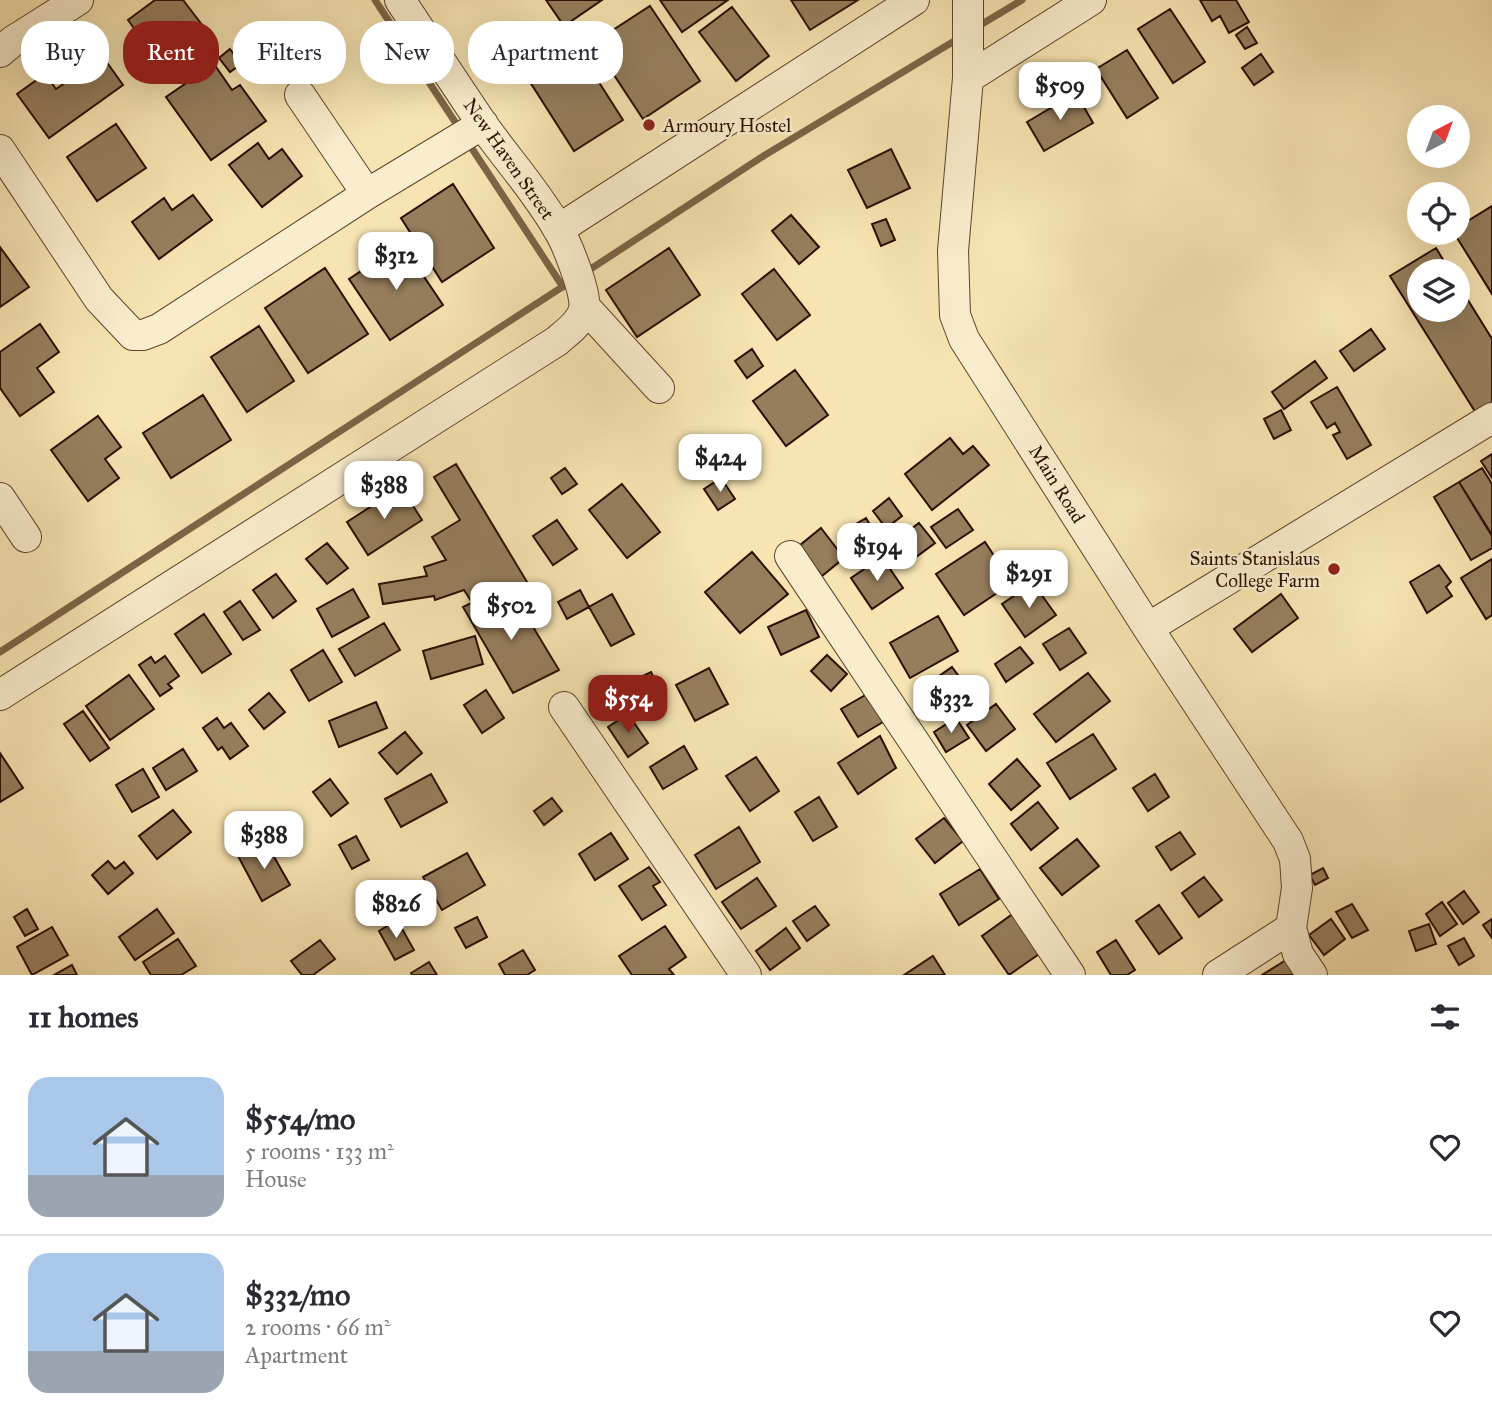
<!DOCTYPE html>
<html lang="en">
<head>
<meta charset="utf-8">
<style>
	:root { --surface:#fff; --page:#f2f2f3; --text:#2b2b33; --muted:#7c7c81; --line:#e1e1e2; --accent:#8f2418 }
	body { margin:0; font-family:"IM FELL Great Primer",serif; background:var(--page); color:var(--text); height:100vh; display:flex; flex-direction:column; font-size:26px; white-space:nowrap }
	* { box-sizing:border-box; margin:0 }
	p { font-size:23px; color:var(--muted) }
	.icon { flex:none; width:38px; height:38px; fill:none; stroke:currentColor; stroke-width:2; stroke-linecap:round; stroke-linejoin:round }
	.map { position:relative; height:975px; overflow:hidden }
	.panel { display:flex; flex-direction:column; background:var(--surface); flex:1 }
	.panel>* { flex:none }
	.banner { position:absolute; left:21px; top:21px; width:700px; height:63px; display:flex; gap:14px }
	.needle { width:46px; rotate:41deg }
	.fabs { position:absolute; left:1407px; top:105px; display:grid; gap:14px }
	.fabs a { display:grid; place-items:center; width:63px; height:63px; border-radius:50%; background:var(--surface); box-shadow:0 7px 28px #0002; font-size:35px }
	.price { position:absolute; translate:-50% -60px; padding:0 16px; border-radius:14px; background:#fff; color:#222; font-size:23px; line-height:46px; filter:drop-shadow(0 2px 4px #0008) }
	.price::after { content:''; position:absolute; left:50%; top:42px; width:21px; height:16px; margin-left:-10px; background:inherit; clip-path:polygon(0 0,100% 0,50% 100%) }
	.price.current { background:var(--accent); color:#fff }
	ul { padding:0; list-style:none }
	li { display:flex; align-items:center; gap:21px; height:175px; padding:0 28px }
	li+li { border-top:2px solid var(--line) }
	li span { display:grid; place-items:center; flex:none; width:196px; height:140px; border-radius:21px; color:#555 }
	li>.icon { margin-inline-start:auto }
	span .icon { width:84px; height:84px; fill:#fffc; stroke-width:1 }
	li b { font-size:30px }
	h2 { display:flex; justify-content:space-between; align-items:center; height:84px; padding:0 28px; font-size:30px }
	.tag { padding:0 24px; border-radius:28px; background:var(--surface); box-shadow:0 7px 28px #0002; font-size:24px; line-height:63px }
	.tag.current { background:var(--accent); color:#fff }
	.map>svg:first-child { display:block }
</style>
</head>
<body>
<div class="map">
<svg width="1492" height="975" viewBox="0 0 1492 975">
	<rect width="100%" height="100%" fill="#f7e4b2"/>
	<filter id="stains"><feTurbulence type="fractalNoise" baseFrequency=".00286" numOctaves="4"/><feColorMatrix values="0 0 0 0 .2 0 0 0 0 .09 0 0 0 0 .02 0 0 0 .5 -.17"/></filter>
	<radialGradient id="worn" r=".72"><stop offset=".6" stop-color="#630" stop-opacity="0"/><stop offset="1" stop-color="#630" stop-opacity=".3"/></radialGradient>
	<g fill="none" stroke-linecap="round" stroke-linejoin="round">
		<path stroke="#7c6446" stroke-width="7" d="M375,0L461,131
			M977,27L1022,0
			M467,141L563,287
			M586,272L765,155L961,37
			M0,652L573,280"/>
	</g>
	<path fill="#967e5d" stroke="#2c0f00" stroke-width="2" d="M155,0H183L206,30L160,64L128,20Z
		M546,0H602L564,26Z
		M660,0H728L682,32Z
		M791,0H858L810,30Z
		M1200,0H1236L1249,22L1229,33L1220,16L1212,21Z
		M650,6L700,81L643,119L593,43Z
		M732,7L769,56L736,81L699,32Z
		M1170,9L1205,62L1173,83L1138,29Z
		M1247,27L1257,43L1245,49L1236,35Z
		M572,40L623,120L574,151L523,71Z
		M96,47L123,85L49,138L17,94L45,74L56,89L75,76L69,67Z
		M230,49L241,64L230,72L219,58Z
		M1127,50L1158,98L1127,118L1096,69Z
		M1261,54L1273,72L1254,85L1242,68Z
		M214,64L232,90L240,85L266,121L211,160L166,97Z
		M1076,93L1093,123L1044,151L1027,122Z
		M116,124L146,168L97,201L67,157Z
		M258,143L269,159L282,149L302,176L262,207L229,165Z
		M891,149L910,188L867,208L848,170Z
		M453,184L494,248L442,282L401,218Z
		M193,195L212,220L159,259L132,222L164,198L172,210Z
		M1492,206V294L1454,233H1458V227Z
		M791,215L819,247L799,264L772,231Z
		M886,219L895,240L881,246L872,224Z
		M402,244L443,305L390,340L349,279Z
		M0,247L29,287L0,307Z
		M669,248L700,295L637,337L606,290Z
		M1436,248L1450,271H1419V310H1458V284L1492,339V414L1481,421L1390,276Z
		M325,268L368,334L308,373L265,308Z
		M774,269L810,315L777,340L742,294Z
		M40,324L59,352L37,368L54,392L20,416L0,388V352Z
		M259,326L294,381L247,412L211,357Z
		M1371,329L1385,349L1354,371L1340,351Z
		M752,349L763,366L747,378L735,361Z
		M1315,361L1327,378L1284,409L1272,392Z
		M795,370L828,415L786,446L753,401Z
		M1337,387L1371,445L1347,459L1333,435L1340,432L1335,423L1327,428L1311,402Z
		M203,395L231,440L171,478L143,433Z
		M1281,410L1291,430L1274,439L1264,419Z
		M98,416L121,447L105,459L119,478L88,501L51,450Z
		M950,438L963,454L973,446L989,465L932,510L905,474Z
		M1492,454V478L1481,461Z
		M456,464L530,587L508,601L498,585L471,601L464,590L435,600L434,596L383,604L379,584L427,576L424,567L446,560L432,537L460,520L434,477Z
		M565,468L577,484L562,494L551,478Z
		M1482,468L1492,484V535L1459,482Z
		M721,478L735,499L718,510L704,489Z
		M1459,482L1492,536V548L1471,560L1434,497Z
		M622,484L660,532L627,558L589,510Z
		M401,487L422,520L368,555L347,522Z
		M889,498L902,516L886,528L873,511Z
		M958,509L973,530L946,548L931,527Z
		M866,518L882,546L858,560L842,532Z
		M557,520L577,549L553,565L533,536Z
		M919,523L935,543L904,566L889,546Z
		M821,528L844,558L822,576L799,546Z
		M985,542L1012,583L964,615L936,574Z
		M327,543L348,568L327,584L306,559Z
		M752,552L788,594L740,633L705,592Z
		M882,557L903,588L872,609L851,578Z
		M1492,559V615L1486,619L1461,578Z
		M1439,565L1451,582L1446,587L1452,596L1427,613L1410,582Z
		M276,574L296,601L273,618L253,590Z
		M1033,583L1056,615L1025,637L1002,604Z
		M353,589L369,617L332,637L317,609Z
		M580,590L589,607L567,619L558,602Z
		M492,593L502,609L518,602L559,670L513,693L463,607Z
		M612,594L634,634L611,646L589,607Z
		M1281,594L1298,618L1252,652L1234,629Z
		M240,601L260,630L243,640L224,612Z
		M806,610L819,637L781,655L768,627Z
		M204,614L231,654L202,673L175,634Z
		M938,616L958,651L910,678L890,643Z
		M384,623L400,650L355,676L339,649Z
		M1069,628L1086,653L1060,670L1043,644Z
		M475,636L483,664L431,679L423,651Z
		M1020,647L1033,663L1006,682L995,664Z
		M323,650L342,682L309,701L291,670Z
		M827,655L847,674L831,691L811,671Z
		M165,656L179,676L168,684L172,688L160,696L139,665L151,657L155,663Z
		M952,667L969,690L932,716L915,693Z
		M709,668L728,704L695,721L676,685Z
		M651,672L665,703L641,715L626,684Z
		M1088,673L1110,701L1056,742L1034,714Z
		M129,675L154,709L110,740L86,706Z
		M486,690L504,718L482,733L464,705Z
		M269,693L285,712L264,729L249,710Z
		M867,694L883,722L858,737L841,709Z
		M376,702L387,728L339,747L329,721Z
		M996,704L1015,729L986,751L967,725Z
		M83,711L109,748L90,761L64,724Z
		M628,714L648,743L628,757L608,727Z
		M217,718L224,728L231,723L248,746L230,759L222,747L218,750L203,728Z
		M956,718L969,738L946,752L934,732Z
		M405,732L422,753L397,774L379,753Z
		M1093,734L1116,769L1070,799L1047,763Z
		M880,736L896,768L858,794L838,763Z
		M684,746L697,769L663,789L650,767Z
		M183,749L197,771L166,790L153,768Z
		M0,753L23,788L0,802Z
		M756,757L779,791L750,811L726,776Z
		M1017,759L1040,786L1011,810L989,784Z
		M143,769L159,797L132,812L116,785Z
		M431,774L447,802L401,827L385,799Z
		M1155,774L1169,797L1148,811L1133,788Z
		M330,779L348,803L331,816L313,792Z
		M819,797L837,827L813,841L795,812Z
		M552,798L562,811L544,825L534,811Z
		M1038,802L1058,828L1031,850L1011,824Z
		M173,810L191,832L157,859L139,836Z
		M944,818L963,841L935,863L916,839Z
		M739,827L760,862L716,889L695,855Z
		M1180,832L1195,854L1171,870L1156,847Z
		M611,833L628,859L595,880L579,854Z
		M356,836L369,860L352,869L339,845Z
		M1077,839L1099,866L1062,895L1040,868Z
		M265,841L290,885L262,901L238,856Z
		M467,853L485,885L442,910L423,877Z
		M108,861L115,869L124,862L133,873L108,894L92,875Z
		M649,867L660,882L653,886L666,905L642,920L619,886Z
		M1323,868L1328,878L1315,885L1310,875Z
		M980,869L999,899L959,925L940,894Z
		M1204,877L1222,900L1199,917L1182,893Z
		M757,878L776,906L741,929L722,902Z
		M1464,891L1479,912L1463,924L1448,903Z
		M1442,902L1457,924L1440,936L1426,914Z
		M1352,904L1368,930L1352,938L1336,912Z
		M1159,905L1182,938L1159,954L1136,921Z
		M815,906L829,925L807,941L793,921Z
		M27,909L38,929L25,936L14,917Z
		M157,909L174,933L135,960L119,937Z
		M1014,913L1042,952L1009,975L982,936Z
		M477,917L487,937L466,948L455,928Z
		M1331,919L1345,939L1324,955L1309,935Z
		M1492,919V938L1483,925Z
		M397,920L414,950L395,960L379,931Z
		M1429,924L1436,944L1416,951L1409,931Z
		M665,926L686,957L669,969L674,975H632L619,956Z
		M52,927L68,955L32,975L17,947Z
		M786,928L800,948L770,970L756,951Z
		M1464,938L1474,956L1459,965L1448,946Z
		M178,939L196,966L181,975H151L143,962Z
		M320,940L335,959L313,975H302L291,961Z
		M1116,940L1135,970L1127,975H1111L1097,952Z
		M523,950L535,970L527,975H505L499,964Z
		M933,956L945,975H904Z
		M1286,960L1296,975H1262Z
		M429,962L437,975H412L411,973Z
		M72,965L77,975H54Z"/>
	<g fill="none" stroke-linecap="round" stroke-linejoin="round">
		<g stroke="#5f442c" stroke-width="32">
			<path id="minor" d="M968,0V78L953,251L955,315L964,339L1148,628L1288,841L1295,859L1297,888L1291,928L1298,954L1312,975
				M0,52L13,41L78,0
				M968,78L1091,0
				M300,95L367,194
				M0,150L99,299L133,335H143L159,329L367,194L483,124
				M559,229L914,0
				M585,307L659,388
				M0,498L26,537
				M790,556L1070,975
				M1148,628L1492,418
				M0,695L557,341C567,332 581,323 584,309C588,296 566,241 558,229C537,192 507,159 483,125C455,84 428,42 400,0
				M564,707L746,975
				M1218,975L1291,928"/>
		</g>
		<use href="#minor" stroke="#faedcd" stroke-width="30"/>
	</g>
	<g fill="#8f2418" stroke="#faedcd" stroke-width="2.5">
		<circle cx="649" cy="125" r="7"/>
		<circle cx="1334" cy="569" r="7"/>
	</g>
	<g text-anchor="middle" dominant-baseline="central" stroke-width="5" stroke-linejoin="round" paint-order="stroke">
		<g font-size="19" fill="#2c0f00" stroke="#faedcd" text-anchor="start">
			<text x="663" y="125">Armoury Hostel</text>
			<text x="1320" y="558" text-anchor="end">Saints Stanislaus<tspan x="1320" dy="22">College Farm</tspan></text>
		</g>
		<g font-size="19" fill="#2c0f00" stroke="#faedcd">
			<text transform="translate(509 159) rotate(55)">New Haven Street</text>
			<text transform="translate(1057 484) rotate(58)">Main Road</text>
		</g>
	</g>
	<rect width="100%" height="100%" filter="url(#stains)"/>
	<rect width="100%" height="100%" fill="url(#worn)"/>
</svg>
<div class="fabs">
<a><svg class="needle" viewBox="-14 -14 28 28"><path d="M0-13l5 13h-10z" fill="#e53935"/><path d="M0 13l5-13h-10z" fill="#7c7c81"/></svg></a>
<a><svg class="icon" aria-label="locate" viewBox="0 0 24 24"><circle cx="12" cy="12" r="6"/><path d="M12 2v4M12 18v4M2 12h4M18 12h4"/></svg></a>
<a><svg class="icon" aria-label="layers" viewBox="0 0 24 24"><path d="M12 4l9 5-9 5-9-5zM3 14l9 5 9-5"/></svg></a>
</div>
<b class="price" style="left:1060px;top:122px">$509</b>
<b class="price" style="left:396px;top:292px">$312</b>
<b class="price" style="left:720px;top:494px">$424</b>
<b class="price" style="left:384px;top:521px">$388</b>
<b class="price" style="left:877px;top:583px">$194</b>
<b class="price" style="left:1029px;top:610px">$291</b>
<b class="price" style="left:511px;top:642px">$502</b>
<b class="price current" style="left:628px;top:735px">$554</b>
<b class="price" style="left:951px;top:735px">$332</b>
<b class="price" style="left:264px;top:871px">$388</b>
<b class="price" style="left:396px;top:940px">$826</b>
<div class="banner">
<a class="tag">Buy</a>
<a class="tag current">Rent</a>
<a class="tag">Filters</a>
<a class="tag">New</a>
<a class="tag">Apartment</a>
</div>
</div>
<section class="panel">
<h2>11 homes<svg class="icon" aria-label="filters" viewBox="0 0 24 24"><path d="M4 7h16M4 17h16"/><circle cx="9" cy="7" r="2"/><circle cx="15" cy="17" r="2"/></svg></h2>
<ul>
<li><span style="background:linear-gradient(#a9c7e8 70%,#9aa5b1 0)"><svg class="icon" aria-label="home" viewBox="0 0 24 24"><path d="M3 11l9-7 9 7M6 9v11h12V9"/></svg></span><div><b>$554/mo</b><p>5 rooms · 133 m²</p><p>House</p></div><svg class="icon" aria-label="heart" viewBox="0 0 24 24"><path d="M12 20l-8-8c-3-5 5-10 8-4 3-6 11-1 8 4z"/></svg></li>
<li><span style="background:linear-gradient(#a9c7e8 70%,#9aa5b1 0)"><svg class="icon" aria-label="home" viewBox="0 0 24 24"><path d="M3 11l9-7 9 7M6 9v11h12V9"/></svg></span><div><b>$332/mo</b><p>2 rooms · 66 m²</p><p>Apartment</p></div><svg class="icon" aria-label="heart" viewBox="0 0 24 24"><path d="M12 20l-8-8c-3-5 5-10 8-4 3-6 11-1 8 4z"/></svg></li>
</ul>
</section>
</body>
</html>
